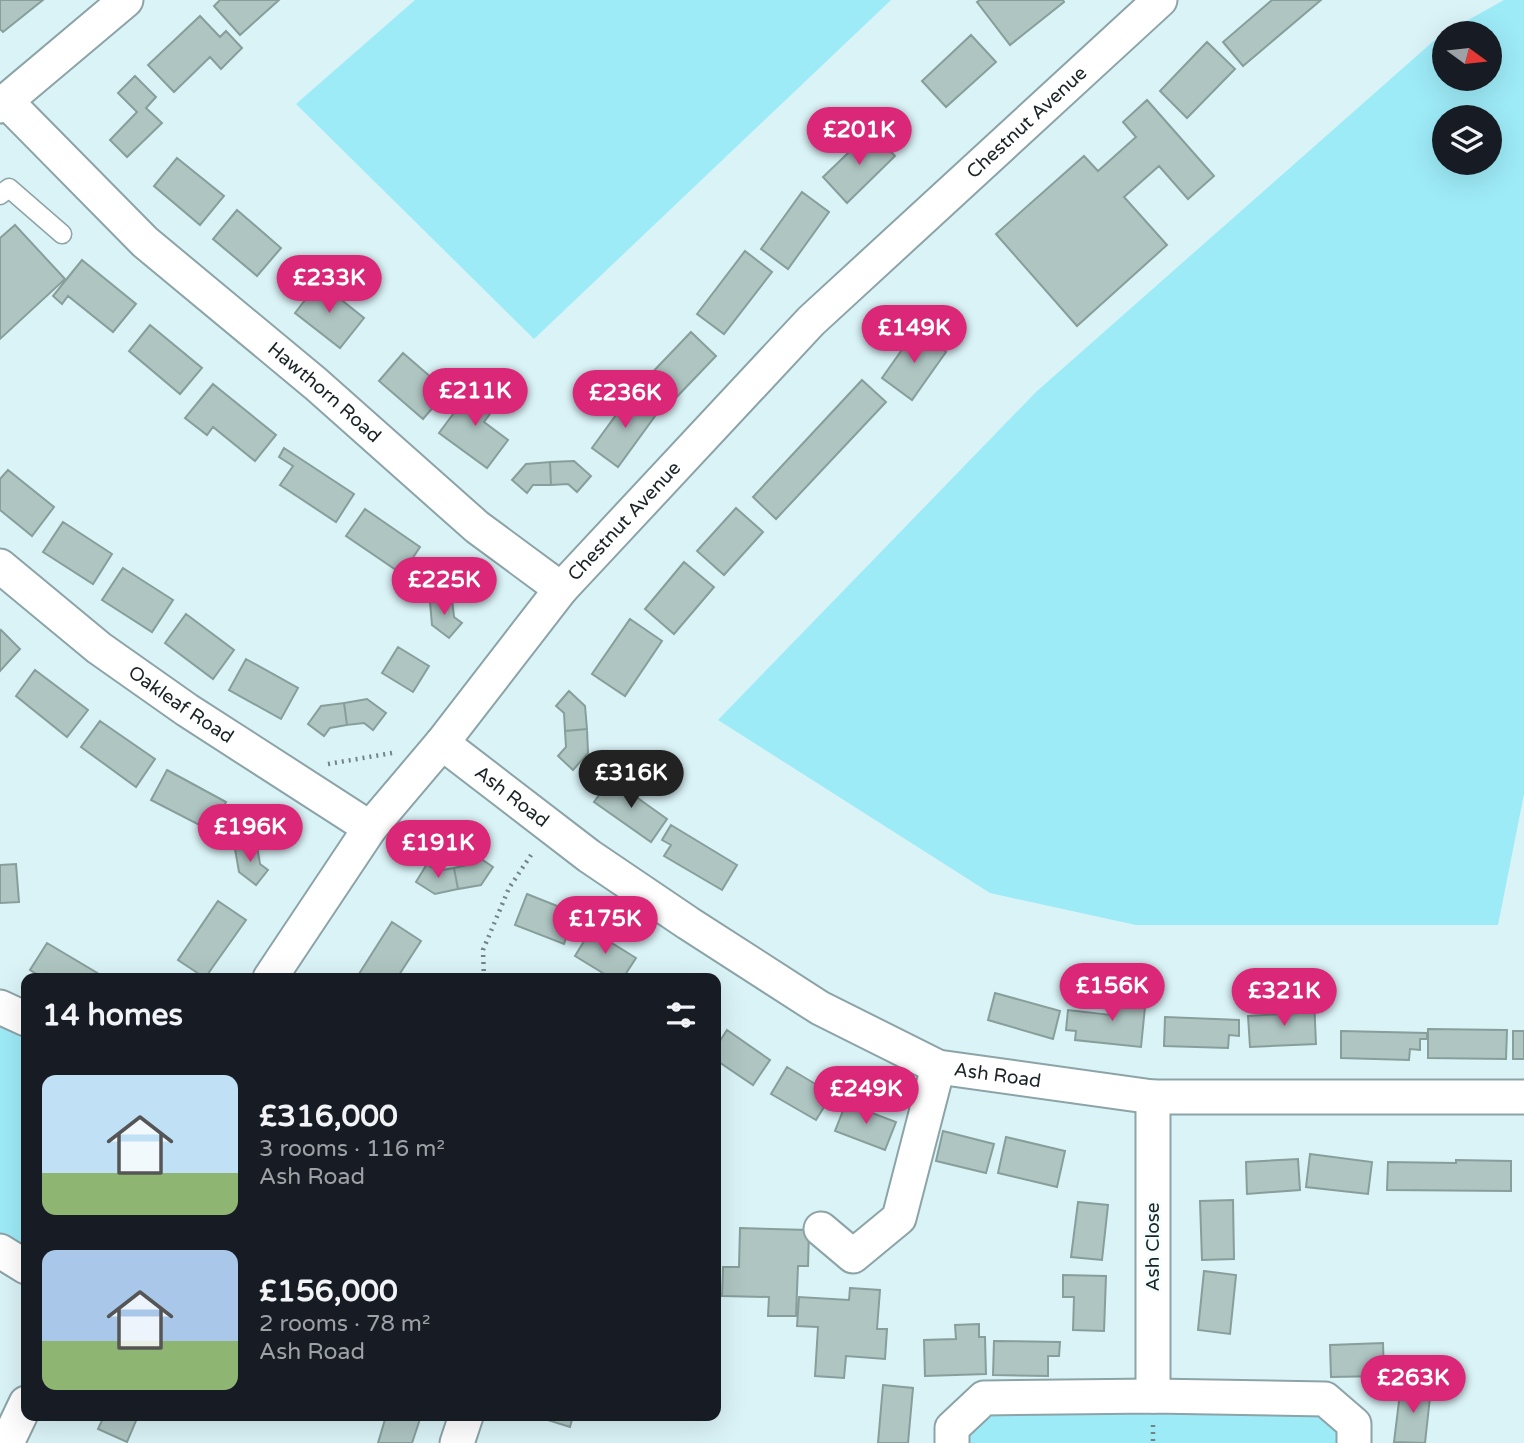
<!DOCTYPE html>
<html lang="en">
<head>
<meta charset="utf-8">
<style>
	:root { --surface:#171b24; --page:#20242c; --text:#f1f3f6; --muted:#9ea1a6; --accent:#db2777 }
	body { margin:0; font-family:"Varela Round",sans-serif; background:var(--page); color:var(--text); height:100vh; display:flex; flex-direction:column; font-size:26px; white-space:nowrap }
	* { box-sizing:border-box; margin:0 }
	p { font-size:23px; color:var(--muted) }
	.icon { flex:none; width:38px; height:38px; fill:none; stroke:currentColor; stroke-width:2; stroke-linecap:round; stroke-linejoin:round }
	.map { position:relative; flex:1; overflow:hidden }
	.details { position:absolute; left:21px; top:973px; width:700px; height:448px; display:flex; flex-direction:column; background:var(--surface); border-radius:14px; box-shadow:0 7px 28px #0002 }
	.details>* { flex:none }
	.needle { width:46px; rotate:105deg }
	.buttons { position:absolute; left:1432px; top:21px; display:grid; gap:14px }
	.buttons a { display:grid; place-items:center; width:70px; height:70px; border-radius:50%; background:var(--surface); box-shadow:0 7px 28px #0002; font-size:35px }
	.price { position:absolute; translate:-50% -60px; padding:0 16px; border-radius:24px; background:var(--accent); color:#fff; font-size:23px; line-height:46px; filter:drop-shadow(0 2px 4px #0008) }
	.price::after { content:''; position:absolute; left:50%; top:42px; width:21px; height:16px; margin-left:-10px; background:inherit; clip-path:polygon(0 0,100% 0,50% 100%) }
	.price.selected { background:#222; color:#fff }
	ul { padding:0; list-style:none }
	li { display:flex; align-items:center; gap:21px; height:175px; padding:0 21px }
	li span { display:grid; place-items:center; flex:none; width:196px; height:140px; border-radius:14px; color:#555 }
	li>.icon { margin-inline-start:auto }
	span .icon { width:84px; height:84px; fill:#fffc; stroke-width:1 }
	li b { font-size:30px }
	h2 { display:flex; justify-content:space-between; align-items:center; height:84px; padding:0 21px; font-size:30px }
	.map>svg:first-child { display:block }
</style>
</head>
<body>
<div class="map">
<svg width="1524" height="1443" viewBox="0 0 1524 1443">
	<rect width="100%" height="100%" fill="#daf3f7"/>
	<path fill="#9debf7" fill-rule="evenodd" d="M415,0H891L534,339L296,104Z
		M1504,0H1524V794L1498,925H1136L990,893L718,720L1036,392L1437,38L1444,34V79H1489V33H1445ZM1444,117H1489V163H1444Z
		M0,1022L26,1031V1251L0,1235Z
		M989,1408L1322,1409L1346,1443H963L964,1430Z"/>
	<path fill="#aec5c2" stroke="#879e9b" stroke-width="2" d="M0,0H43L3,32L0,29Z
		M220,0H279L240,35L214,6Z
		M980,0H1063L1064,2L1010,45L977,2Z
		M1272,0H1321L1243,66L1223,42Z
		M200,16L220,37L226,31L242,48L221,69L210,57L174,92L148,65Z
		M971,35L996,62L946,107L922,81Z
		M1207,42L1235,69L1187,118L1160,91Z
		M135,76L156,97L146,108L162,123L127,157L110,140L137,112L118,93Z
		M1147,100L1214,176L1188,199L1159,166L1124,197L1167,245L1077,326L996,234L1084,156L1098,171L1136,137L1123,122Z
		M871,131L895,156L847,203L823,177Z
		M177,158L224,196L200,225L154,186Z
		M802,192L829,212L788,269L761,249Z
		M237,210L281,248L257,276L213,239Z
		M15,225L65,279L0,339V238Z
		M745,251L772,272L724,334L697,314Z
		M82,260L136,304L113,332L68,296L62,304L53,296Z
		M319,282L364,318L340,348L295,313Z
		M150,325L202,368L180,394L129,351Z
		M916,330L946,352L912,400L882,378Z
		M691,332L716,356L670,404L645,380Z
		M403,353L447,391L423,419L379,381Z
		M862,380L886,402L776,519L753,497Z
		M213,384L276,435L255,461L213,427L207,435L185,418Z
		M474,386L498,403L484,422L508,440L487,468L439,433Z
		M632,393L658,412L618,467L592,448Z
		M284,448L354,494L336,522L280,485L293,466L279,457Z
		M574,461L591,476L577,492L568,484L551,485L550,462Z
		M550,462L551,485H533L527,493L512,480L526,464Z
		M8,470L54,507L32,536L0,510V479Z
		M736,508L763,532L724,575L697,551Z
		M365,509L420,547L402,574L346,536Z
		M63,522L112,554L93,584L43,552Z
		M441,560L457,573L450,582L452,599L430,602L427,578Z
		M684,562L714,587L674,634L645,609Z
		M123,568L173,600L152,632L102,600Z
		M452,599L454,617L462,623L449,638L432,625L430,602Z
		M186,614L234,650L213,679L165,643Z
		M630,619L662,641L625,696L592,674Z
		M1,630L20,649L0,671V632Z
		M398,647L429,666L413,692L382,673Z
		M246,659L298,688L281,719L229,690Z
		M35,670L88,710L67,737L16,696Z
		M569,691L585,706L587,729L565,731L564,713L556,706Z
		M367,699L386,713L373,730L364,723L347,725L344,703Z
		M344,703L347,725L330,728L324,736L308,724L321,706Z
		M100,721L155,759L136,787L81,747Z
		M587,729L588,753L573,770L558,756L566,747L565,731Z
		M167,770L226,802L211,831L151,800Z
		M611,779L667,819L651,842L594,802Z
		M246,807L262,819L255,829L257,846L235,849L232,825Z
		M671,825L737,865L722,890L664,856L671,845L662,840Z
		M257,846L260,864L268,870L256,885L239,872L235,849Z
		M477,856L493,867L481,885L458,889L454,868L471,864Z
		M16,864L19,902L0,903V865Z
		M427,864L437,871L454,868L458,889L435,894L416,882Z
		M527,894L575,913L564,944L515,925Z
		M218,901L246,920L205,978L178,960Z
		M392,922L421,941L397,978H359L357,977Z
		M591,930L636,958L623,978H611L575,956Z
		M47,943L104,977L103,978H43L30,970Z
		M995,993L1060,1011L1053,1039L988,1020Z
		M1114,993L1146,997L1141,1047L1075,1040L1076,1031L1066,1030L1068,1010L1111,1015Z
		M1314,1000L1316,1044L1250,1047L1248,1016L1298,1013L1297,1001Z
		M1165,1017L1239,1020V1036L1229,1035L1228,1048L1164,1046Z
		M1428,1029L1507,1030L1506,1059L1428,1058Z
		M727,1030L770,1060L753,1085L716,1060V1047Z
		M1341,1031L1427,1033V1039H1420V1050L1410,1049L1409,1060L1341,1058Z
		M1513,1031H1524V1059H1513Z
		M787,1067L832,1094L816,1120L771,1094Z
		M846,1103L896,1122L885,1150L835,1131Z
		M943,1131L994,1144L986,1173L936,1161Z
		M1006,1137L1065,1151L1057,1187L998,1173Z
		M1310,1154L1372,1162L1368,1194L1306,1187Z
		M1298,1159L1300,1190L1247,1194L1246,1162Z
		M1456,1160L1511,1161V1191L1387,1190L1388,1162L1456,1163Z
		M1233,1200L1234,1259L1202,1260L1200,1201Z
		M1078,1202L1108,1205L1102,1260L1071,1257Z
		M740,1228L809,1230L808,1266H798L796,1316H768L769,1297L722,1296L723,1267H739Z
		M1204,1271L1236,1275L1230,1334L1198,1330Z
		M1063,1275L1106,1276L1104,1331L1073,1330L1074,1297H1063Z
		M850,1288L880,1290L877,1329H887L885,1359L846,1356L844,1378L815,1376L818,1327L797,1326L799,1297L849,1300Z
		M979,1324V1337H985L986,1374L925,1376L924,1340L956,1339L955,1325Z
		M994,1341L1060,1342L1059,1356H1048V1376L993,1375Z
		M1383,1343L1384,1376L1331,1377L1330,1345Z
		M883,1385L913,1388L908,1443H878Z
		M1401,1385L1431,1388L1425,1443L1394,1442Z
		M104,1416H138L127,1442L98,1429Z
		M386,1416H421L412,1443H378Z
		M535,1416H573L570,1427Z"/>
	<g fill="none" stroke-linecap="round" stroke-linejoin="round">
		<g stroke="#8ca3a7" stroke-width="21">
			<path id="service" d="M0,195L9,188L62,234"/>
		</g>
		<g stroke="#8ca3a7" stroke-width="37">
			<g id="minor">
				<path id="s1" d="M6,101L145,242L316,384L477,527L561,589"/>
				<path d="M0,106L126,0"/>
				<path id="s2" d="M0,566L99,648L187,710L370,828"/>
				<path id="s3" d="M442,743L589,856L688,923L820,1008L938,1067L1153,1097H1524"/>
				<path id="s4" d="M270,978L370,828L442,743L561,589L811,321L1160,0"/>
				<path d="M0,1007L26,1019"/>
				<path d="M1153,1097V1396"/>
				<path d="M821,1229L853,1256L899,1218L938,1067"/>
				<path d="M0,1251L26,1267"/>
				<path d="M7,1443L26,1403"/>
				<path d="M457,1443L466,1416"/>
				<path d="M952,1443V1428L984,1398L1153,1396L1325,1399L1354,1424V1443"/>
			</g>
		</g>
		<path stroke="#738386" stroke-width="4.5" stroke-dasharray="2 5" stroke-linecap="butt" d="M328,764L392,753
			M484,978L483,950L509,888L533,852
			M1153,1425V1443"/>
		<use href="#service" stroke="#fff" stroke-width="18"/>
		<use href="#minor" stroke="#fff" stroke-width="33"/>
	</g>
	<g text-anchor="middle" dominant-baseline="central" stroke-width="5" stroke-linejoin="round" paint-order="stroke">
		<g font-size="19" fill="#1a2325" stroke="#f3fdfe">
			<text stroke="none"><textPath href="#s4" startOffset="1146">Chestnut Avenue</textPath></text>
			<text stroke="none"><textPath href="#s1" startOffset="432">Hawthorn Road</textPath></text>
			<text stroke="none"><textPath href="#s4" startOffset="579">Chestnut Avenue</textPath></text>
			<text stroke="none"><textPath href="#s2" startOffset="228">Oakleaf Road</textPath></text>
			<text stroke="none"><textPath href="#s3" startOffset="88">Ash Road</textPath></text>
			<text stroke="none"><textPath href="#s3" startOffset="654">Ash Road</textPath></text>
			<text transform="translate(1153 1247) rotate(-90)">Ash Close</text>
		</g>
	</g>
</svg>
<div class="buttons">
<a><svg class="needle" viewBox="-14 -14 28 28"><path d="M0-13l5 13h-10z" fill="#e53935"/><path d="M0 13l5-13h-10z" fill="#9ea1a6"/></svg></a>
<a><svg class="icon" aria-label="layers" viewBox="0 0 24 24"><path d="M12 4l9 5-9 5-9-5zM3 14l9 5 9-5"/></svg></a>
</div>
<b class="price" style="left:859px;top:167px">£201K</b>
<b class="price" style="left:329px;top:315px">£233K</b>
<b class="price" style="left:914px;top:365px">£149K</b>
<b class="price" style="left:475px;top:428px">£211K</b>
<b class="price" style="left:625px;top:430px">£236K</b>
<b class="price" style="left:444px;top:617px">£225K</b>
<b class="price selected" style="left:631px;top:810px">£316K</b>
<b class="price" style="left:250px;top:864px">£196K</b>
<b class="price" style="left:438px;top:880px">£191K</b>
<b class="price" style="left:605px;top:956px">£175K</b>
<b class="price" style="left:1112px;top:1023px">£156K</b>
<b class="price" style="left:1284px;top:1028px">£321K</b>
<b class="price" style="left:866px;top:1126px">£249K</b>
<b class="price" style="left:1413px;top:1415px">£263K</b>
<section class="details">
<h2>14 homes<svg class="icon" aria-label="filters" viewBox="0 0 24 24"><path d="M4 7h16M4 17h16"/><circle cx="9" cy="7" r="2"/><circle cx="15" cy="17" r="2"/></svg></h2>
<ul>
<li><span style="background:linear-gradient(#bfe0f5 70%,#8fb573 0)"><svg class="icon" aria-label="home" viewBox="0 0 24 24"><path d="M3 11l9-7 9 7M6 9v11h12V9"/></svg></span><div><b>£316,000</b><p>3 rooms · 116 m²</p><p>Ash Road</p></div></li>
<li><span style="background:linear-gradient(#a9c7e8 65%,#8fb573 0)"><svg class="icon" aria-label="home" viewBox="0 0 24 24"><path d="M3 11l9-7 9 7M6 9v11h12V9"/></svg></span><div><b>£156,000</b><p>2 rooms · 78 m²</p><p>Ash Road</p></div></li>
</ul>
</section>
</div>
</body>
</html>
